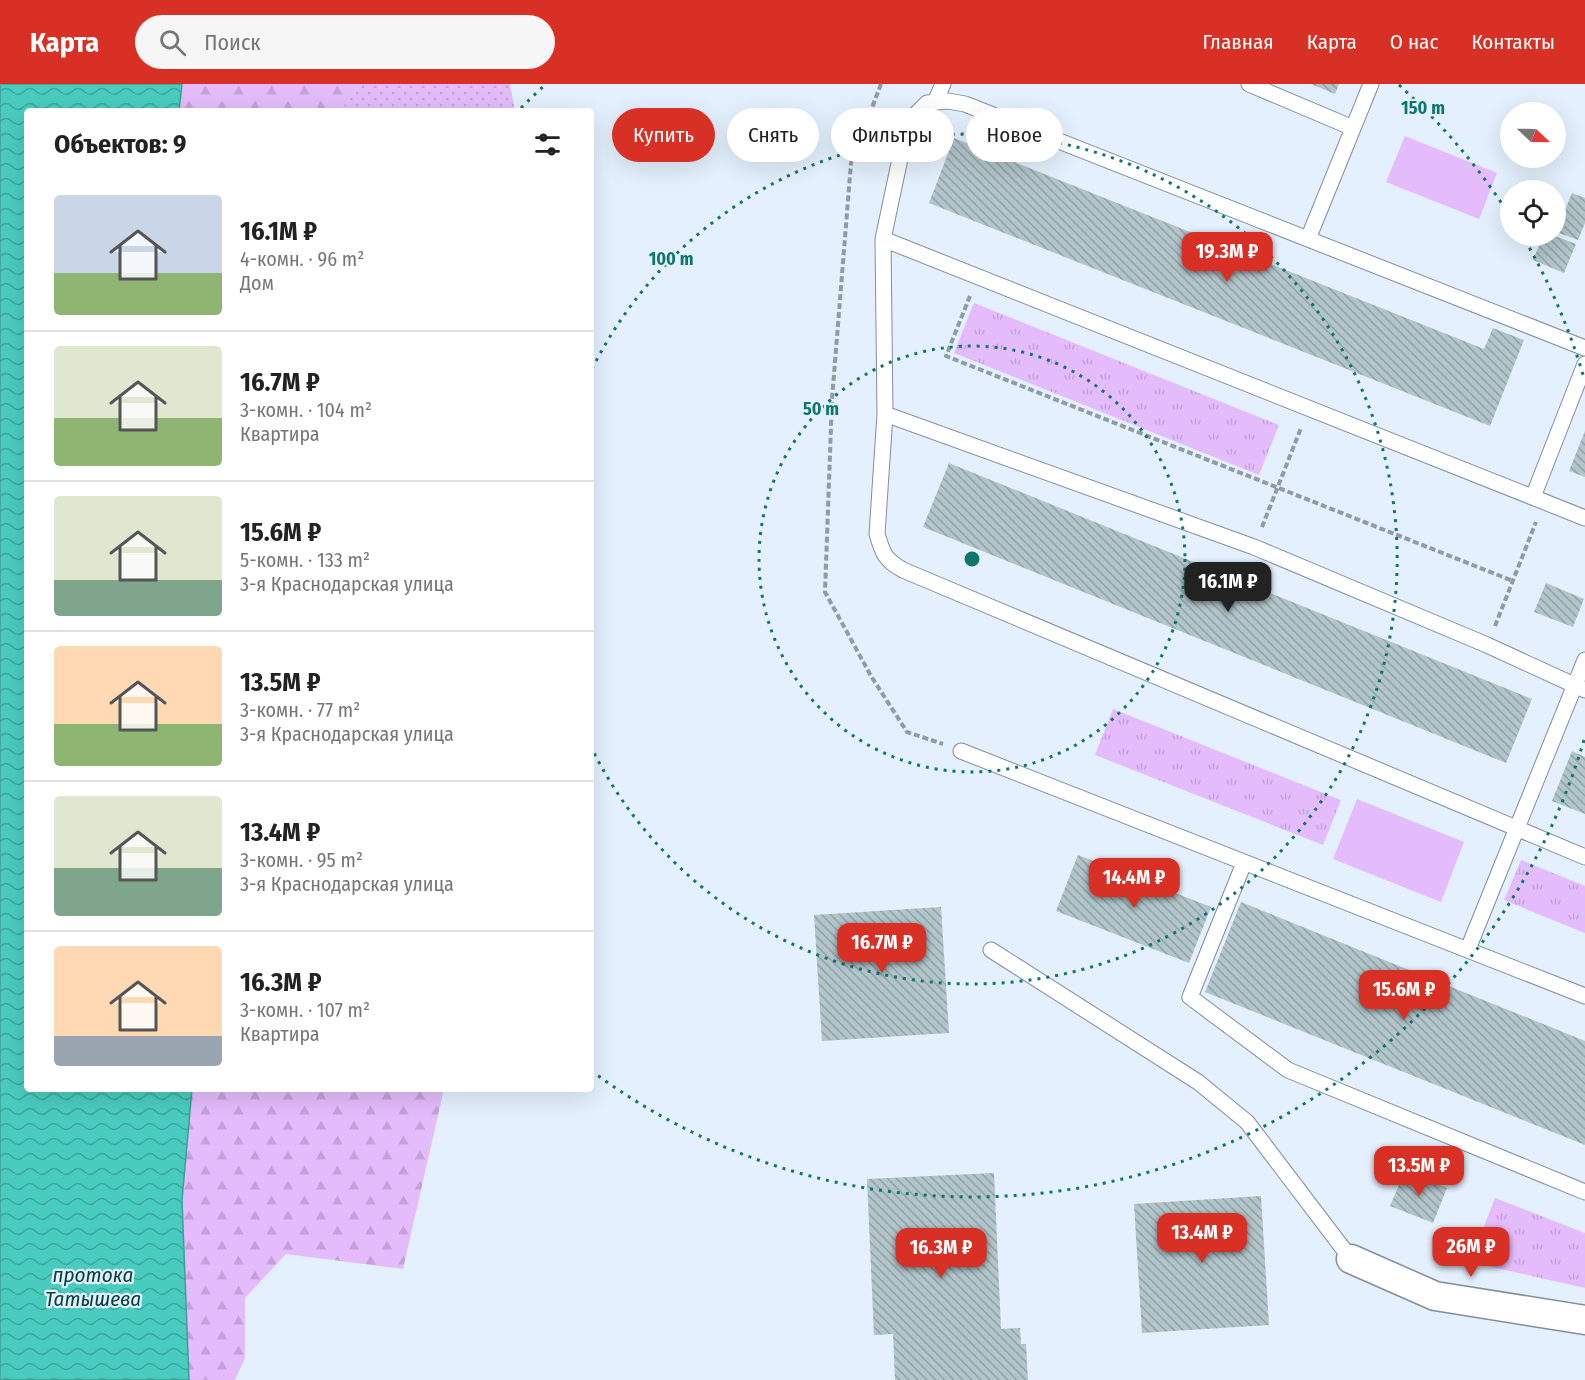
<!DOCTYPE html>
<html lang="ru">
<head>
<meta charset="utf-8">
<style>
	:root { --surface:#fff; --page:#f6f6f6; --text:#222; --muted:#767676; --line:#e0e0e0; --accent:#d93025 }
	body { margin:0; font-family:"Fira Sans Condensed",sans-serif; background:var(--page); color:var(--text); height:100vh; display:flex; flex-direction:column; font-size:22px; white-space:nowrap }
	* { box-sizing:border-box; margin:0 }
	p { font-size:20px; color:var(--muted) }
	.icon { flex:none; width:33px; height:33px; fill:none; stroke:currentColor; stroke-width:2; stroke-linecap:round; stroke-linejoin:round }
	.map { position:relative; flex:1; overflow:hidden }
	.panel { position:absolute; left:24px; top:24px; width:570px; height:984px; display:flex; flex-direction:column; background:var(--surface); border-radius:6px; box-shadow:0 6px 24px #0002 }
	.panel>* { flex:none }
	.guide { position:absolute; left:612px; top:24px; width:570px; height:54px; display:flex; gap:12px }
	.needle { width:39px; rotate:112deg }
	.controls { position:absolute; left:1500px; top:18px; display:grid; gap:12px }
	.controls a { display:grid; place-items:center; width:66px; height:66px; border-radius:50%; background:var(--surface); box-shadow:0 6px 24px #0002; font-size:30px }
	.price { position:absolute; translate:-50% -51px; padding:0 14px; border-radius:12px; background:var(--accent); color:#fff; font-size:20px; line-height:39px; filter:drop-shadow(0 2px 3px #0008) }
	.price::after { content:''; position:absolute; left:50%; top:36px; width:18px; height:14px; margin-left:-9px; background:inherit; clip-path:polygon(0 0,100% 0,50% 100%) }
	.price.selected { background:#222; color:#fff }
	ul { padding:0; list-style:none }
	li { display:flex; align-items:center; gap:18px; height:150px; padding:0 30px }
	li+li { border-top:2px solid var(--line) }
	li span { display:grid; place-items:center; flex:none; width:168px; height:120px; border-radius:6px; color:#555 }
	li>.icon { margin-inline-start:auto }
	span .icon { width:72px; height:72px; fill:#fffc; stroke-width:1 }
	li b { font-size:26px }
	h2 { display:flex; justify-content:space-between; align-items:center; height:72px; padding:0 30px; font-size:26px }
	.chip { padding:0 21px; border-radius:27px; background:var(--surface); box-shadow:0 6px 24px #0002; font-size:21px; line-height:54px }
	.chip.selected { background:var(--accent); color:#fff }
	header { display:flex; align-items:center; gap:36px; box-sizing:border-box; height:84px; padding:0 30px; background:var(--accent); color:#fff }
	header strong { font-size:28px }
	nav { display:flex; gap:33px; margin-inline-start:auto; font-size:21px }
	.search { width:420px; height:54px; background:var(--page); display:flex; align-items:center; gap:15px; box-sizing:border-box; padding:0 21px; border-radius:33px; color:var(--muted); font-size:22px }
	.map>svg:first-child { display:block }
</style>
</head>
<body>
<header>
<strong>Карта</strong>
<div class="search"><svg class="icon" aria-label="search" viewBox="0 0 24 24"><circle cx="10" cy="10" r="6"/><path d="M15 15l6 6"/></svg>Поиск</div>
<nav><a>Главная</a><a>Карта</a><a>О нас</a><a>Контакты</a></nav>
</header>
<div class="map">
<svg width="1585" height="1296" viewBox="0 0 1585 1296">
	<defs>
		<pattern id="grass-dots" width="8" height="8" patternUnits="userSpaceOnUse" patternTransform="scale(1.5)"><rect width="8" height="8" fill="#e4bcfc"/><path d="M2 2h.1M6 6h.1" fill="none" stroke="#c4a2d9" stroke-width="1.8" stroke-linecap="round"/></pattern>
		<pattern id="forest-firs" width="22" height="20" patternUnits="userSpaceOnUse" patternTransform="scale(1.5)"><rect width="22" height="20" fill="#e4bcfc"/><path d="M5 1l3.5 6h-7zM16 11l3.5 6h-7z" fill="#c4a2d9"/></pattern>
		<pattern id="park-tufts" width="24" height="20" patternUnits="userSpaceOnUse" patternTransform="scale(1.5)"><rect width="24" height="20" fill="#e4bcfc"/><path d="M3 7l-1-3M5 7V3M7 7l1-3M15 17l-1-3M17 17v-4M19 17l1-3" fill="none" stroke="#c4a2d9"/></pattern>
		<pattern id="water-waves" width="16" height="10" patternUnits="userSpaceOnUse" patternTransform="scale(1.5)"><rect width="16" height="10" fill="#49ccbf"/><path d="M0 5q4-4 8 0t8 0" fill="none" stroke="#3da69c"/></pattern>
		<pattern id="building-back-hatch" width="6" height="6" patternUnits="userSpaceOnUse" patternTransform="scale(1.5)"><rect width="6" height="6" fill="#b2c5ca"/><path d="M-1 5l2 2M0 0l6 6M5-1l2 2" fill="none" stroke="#91a1a5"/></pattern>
	</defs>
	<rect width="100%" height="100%" fill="#e4f0fd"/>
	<path fill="url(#grass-dots)" d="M362,0H510L515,27H339Z"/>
	<path fill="url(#forest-firs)" d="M182,0H362L339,27H179Z
		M192,1005H444L403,1185L286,1170L245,1214V1274L235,1296H189L182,1116Z"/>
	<path fill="url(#park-tufts)" d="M974,219L1279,341L1259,391L954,269Z
		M1113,625L1341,716L1323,761L1095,671Z
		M1521,776L1585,802V849L1504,816Z
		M1495,1114L1585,1149V1204L1470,1178Z"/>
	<path fill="#e4bcfc" d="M1405,52L1497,89L1479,135L1386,98Z
		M1357,715L1464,758L1441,818L1333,775Z"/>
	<path fill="url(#water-waves)" stroke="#419e96" stroke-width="1.5" d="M0,0H182L179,27H27V1005H192L182,1116L189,1296H0Z"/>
	<path fill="url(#building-back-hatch)" d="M1311,0H1339L1335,10Z
		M954,54L1484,265L1493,244L1524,256L1490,342L929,119Z
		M1572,109L1585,114V139L1578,156L1556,148Z
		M1543,152H1555L1576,160L1564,189L1533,176Z
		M1585,347V393L1569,387Z
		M949,379L1532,615L1506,679L923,443Z
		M1546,499L1584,515L1573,543L1534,528Z
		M1572,667L1585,673V730L1552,717Z
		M1078,771L1211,823L1189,879L1056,827Z
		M1241,818L1585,957V1061L1205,908Z
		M941,823L949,949L822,957L814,831Z
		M1405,1087L1447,1104L1433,1139L1390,1122Z
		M994,1089L1001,1245L1020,1244L1021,1260H1026L1028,1296H895L893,1250L874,1251L867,1095Z
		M1261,1112L1269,1241L1142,1249L1134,1120Z"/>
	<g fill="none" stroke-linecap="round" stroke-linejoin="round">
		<g stroke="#838e9a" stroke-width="17">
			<path id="service" d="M1249,0L1353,44
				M935,18L943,0
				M883,155L1585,434
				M1308,155L1371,0
				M1585,264L965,20L948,17L927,19L915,31L901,70L883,155L885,330L877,450C883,470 885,476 903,486L1585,773
				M885,330L1254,463L1487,561L1585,606
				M1533,413L1585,280
				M961,667L1585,912
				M1244,779L1190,913L1288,986L1585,1108
				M1468,865L1585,576
				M991,866L1198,998L1247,1038L1351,1175"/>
		</g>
		<g stroke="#838e9a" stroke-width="31">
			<path id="minor" d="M1351,1175L1435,1212L1585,1236"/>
		</g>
		<path stroke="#929aa3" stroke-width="4" stroke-dasharray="6 3" stroke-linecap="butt" d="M881,0L851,79L832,315L825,508L871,592L907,648L943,660
			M970,212L946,272L1513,497
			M1262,443L1301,344
			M1495,542L1536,438"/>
		<use href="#service" stroke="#fff" stroke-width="15"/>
		<use href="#minor" stroke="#fff" stroke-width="28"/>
	</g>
	<g fill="none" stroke="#0f766e" stroke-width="3" stroke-dasharray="3 6">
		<circle cx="972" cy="475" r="213"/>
		<path d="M592 285A425 425 0 1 1 592 665"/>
		<path d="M1584 656A638 638 0 0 1 593 988M521 24A638 638 0 0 1 545 1M1399 1A638 638 0 0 1 1510 132M1525 156A638 638 0 0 1 1584 294"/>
	</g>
	<g text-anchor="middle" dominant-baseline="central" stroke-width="4.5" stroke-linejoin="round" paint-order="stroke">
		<g font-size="21" font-style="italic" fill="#04423d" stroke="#e4f0fd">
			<text x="93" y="1191">протока<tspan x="93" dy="24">Татышева</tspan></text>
		</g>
	</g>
	<circle cx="972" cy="475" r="9" fill="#0f766e" stroke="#e4f0fd" stroke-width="3"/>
	<g font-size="18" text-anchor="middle" font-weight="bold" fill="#0f766e" stroke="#e4f0fd" stroke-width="4.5" stroke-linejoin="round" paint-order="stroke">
		<text x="1423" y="30">150 m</text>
		<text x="671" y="181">100 m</text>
		<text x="821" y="331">50 m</text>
	</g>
</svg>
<div class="controls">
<a><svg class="needle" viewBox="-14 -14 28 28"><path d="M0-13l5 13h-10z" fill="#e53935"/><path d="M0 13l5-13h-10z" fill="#767676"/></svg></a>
<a><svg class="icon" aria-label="locate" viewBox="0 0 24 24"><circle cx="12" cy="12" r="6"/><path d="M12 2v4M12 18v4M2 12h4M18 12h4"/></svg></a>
</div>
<b class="price" style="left:1227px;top:199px">19.3M ₽</b>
<b class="price selected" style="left:1228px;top:529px">16.1M ₽</b>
<b class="price" style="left:1134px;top:825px">14.4M ₽</b>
<b class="price" style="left:882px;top:890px">16.7M ₽</b>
<b class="price" style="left:1404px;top:937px">15.6M ₽</b>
<b class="price" style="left:1419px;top:1113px">13.5M ₽</b>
<b class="price" style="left:1202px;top:1180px">13.4M ₽</b>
<b class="price" style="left:1471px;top:1194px">26M ₽</b>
<b class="price" style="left:941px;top:1195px">16.3M ₽</b>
<div class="guide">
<a class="chip selected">Купить</a>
<a class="chip">Снять</a>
<a class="chip">Фильтры</a>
<a class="chip">Новое</a>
</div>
<section class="panel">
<h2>Объектов: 9<svg class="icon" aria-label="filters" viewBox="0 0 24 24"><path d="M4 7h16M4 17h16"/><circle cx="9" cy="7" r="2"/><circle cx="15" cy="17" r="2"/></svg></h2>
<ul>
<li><span style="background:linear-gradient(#c9d6e8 65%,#8fb573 0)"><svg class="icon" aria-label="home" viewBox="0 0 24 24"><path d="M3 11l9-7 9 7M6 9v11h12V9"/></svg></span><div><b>16.1M ₽</b><p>4-комн. · 96 m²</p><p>Дом</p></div></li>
<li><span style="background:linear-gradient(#dfe7d0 60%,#8fb573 0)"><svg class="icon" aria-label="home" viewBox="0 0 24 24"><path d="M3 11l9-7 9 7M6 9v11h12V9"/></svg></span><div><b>16.7M ₽</b><p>3-комн. · 104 m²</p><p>Квартира</p></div></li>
<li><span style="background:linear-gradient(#dfe7d0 70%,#7fa58c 0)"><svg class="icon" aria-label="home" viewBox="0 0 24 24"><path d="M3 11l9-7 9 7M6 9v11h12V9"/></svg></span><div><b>15.6M ₽</b><p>5-комн. · 133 m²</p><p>3-я Краснодарская улица</p></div></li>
<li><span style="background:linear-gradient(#ffd9b3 65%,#8fb573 0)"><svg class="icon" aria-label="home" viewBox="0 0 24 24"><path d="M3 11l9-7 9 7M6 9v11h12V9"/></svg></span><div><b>13.5M ₽</b><p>3-комн. · 77 m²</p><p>3-я Краснодарская улица</p></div></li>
<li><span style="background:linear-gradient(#dfe7d0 60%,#7fa58c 0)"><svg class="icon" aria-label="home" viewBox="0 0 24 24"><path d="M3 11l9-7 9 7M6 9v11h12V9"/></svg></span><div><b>13.4M ₽</b><p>3-комн. · 95 m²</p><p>3-я Краснодарская улица</p></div></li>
<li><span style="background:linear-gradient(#ffd9b3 75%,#9aa5b1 0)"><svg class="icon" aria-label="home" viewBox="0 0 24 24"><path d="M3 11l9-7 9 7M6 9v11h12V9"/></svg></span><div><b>16.3M ₽</b><p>3-комн. · 107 m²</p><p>Квартира</p></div></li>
</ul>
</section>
</div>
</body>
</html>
